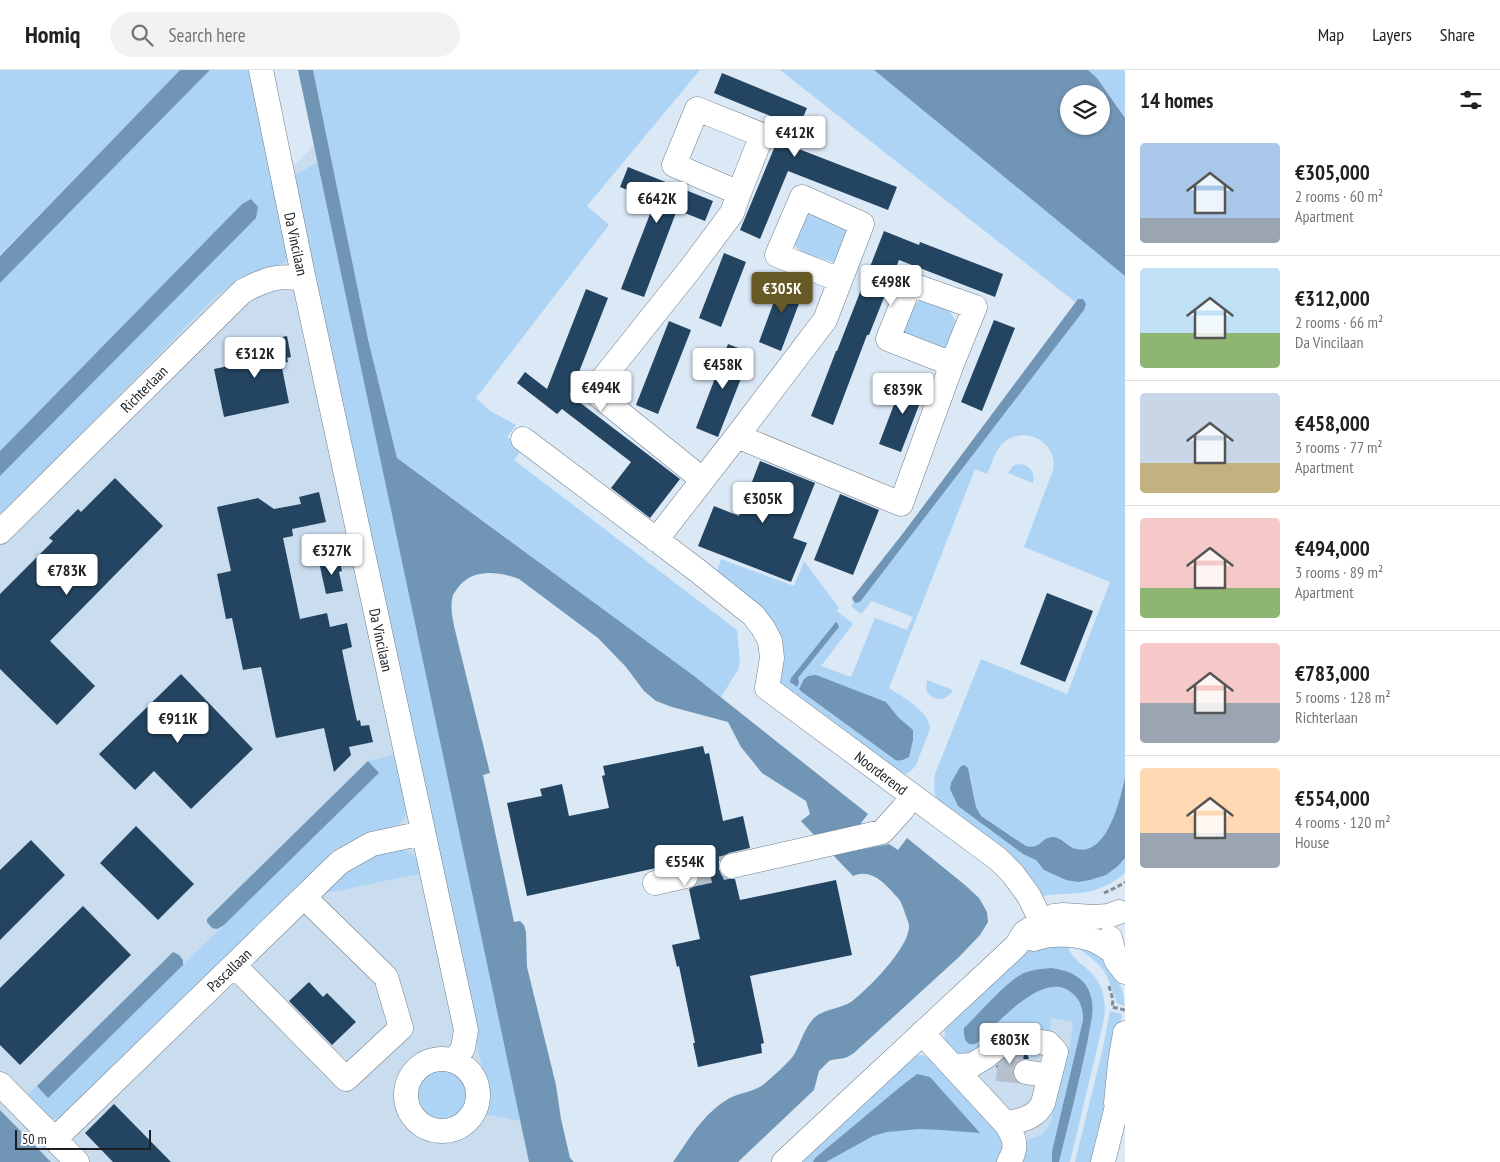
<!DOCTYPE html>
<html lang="en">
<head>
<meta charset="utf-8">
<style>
	:root { --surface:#fff; --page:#f2f2f2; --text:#202124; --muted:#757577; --line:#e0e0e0; --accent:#665926 }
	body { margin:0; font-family:"PT Sans Narrow",sans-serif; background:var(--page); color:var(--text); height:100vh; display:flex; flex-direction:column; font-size:19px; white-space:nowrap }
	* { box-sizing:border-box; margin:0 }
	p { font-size:16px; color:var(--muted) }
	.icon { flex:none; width:28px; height:28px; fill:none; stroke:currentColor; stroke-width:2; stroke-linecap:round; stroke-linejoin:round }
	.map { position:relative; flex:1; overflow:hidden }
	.details { display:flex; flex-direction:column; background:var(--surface); width:375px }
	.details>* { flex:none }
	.controls { position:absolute; left:1060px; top:15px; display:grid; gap:10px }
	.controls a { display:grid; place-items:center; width:50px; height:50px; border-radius:50%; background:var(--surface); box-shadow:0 1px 4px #0004; font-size:25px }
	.scale { position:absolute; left:15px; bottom:12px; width:136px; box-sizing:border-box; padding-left:5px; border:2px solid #1a1f23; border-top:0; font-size:14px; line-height:18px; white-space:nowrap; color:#1a1f23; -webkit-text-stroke:4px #fff; paint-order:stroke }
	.price { position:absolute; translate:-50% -42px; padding:0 11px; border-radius:5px; background:#fff; color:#222; font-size:16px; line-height:32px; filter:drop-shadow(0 1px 2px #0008) }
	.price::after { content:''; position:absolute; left:50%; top:30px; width:15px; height:11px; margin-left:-8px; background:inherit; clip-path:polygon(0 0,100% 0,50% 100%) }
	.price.active { background:var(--accent); color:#fff }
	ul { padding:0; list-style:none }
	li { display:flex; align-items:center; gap:15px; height:125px; padding:0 15px }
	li+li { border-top:1px solid var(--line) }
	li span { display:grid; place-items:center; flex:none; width:140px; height:100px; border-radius:5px; color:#555 }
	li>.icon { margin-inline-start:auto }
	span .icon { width:60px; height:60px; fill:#fffc; stroke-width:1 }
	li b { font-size:21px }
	h2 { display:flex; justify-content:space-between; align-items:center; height:60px; padding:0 15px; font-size:21px }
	header { display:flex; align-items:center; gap:30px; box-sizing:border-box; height:70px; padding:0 25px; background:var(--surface); border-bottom:1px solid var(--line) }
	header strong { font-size:24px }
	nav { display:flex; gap:28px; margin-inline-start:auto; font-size:18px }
	.search { width:350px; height:45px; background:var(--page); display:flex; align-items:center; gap:12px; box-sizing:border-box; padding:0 18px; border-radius:28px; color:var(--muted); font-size:19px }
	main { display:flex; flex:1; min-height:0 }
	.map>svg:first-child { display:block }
</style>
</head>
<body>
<header>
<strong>Homiq</strong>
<div class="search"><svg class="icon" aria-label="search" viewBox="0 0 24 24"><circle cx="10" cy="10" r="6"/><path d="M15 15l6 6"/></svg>Search here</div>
<nav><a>Map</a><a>Layers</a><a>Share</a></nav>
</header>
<main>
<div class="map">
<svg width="1125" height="1092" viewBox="0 0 1125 1092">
	<rect width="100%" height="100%" fill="#dbe8f5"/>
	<path fill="#c9ddef" d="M321,68L548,1092H0V394Z
		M1051,948L1073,952L1071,969L1050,1054L1047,1060L1043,1064L1027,1070V1065L949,980L1009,955L1039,957L1050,964Z"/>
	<path fill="#aed4f5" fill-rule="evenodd" d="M0,0H180L0,185Z
		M210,0H253L290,177L286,191L275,199L251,205L236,211L213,229L0,447V406L256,148L251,129L242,134L0,381V213Z
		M313,0H700L587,136L609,155L476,328L489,340L516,355L507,367L522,379L514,390L737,560L740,592L738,600L721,627L497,461L397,388L368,269Z
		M780,0H874L1125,206V708C1120,728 1108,786 1077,779C1068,778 1063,768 1054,767C1041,766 1041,780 1026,776L981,746L976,737L970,705L954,730L1036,790C1042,798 1049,802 1058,806C1083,817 1108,808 1125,788V803C1113,814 1095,822 1079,823C1065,825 1053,823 1039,827L937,731C933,721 934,714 935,704L981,589L1067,624L1110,512L1024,477L1053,400C1054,395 1054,390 1052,385C1045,365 1018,359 1003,373C995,380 992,394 987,404L975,399L889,618C903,627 930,642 930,659L916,695C912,701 907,704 900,705L781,616L779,609V598L716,505L721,489L794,516L804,491L839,538L837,541L853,554L821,596L851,607L875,548L907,560L913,547L872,531L861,544L851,536L854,532L856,533L860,532L1084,240L1086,234L1078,229L1075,232ZM799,619L886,632L899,648L913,661L894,689Z
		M1088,0H1124L1125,2V48L1097,8Z
		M317,92C386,411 453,731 521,1051L485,1044L491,1028L479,985L433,759L293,107Z
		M811,141L844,151L852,164L837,193L803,183L791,172L800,148Z
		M922,229L949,240L957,253L949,277L938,284L901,263L911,237Z
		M1018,394C1029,394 1036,402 1033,413L1008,403L1013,396Z
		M927,610L953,620C946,632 933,632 926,620Z
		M398,684L408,740L403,750L59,1049H49L23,1029L37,1016L48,1027L379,703L368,691Z
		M396,778C413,782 418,786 423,803L322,824L344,803L370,784Z
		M1030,876H1068C1071,887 1078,891 1086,898C1102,911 1107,929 1104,949L1070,1092H1059L1082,999L1092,946L1062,899C1049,898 1036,898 1024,903C1006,911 979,944 964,959L973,974L977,973C996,955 1040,903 1068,920C1080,928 1083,937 1083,950L1052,1081V1092H1020L1024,1086L1027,1070L1043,1064L1050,1054L1071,969L1073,952L1051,948L1050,964L1038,963V957L1009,955L1008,960C997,968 970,991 956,984C953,982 950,978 948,975C943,968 944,961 947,953Z
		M1079,877L1101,884C1112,900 1125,915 1124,936L1117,933C1111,918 1109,904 1097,893C1092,887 1083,884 1079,877Z
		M1110,941L1122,944L1107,1038L1094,1092H1075L1102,982Z
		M922,985L931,989L1001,1060L1005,1073L999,1092H826C841,1083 856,1072 873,1066C902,1055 948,1059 979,1063L917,1004L900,1017L815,1088L813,1092H797L913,986Z
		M417 1025a26 26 0 1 1 52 0a26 26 0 1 1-52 0Z"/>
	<path fill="#7195b5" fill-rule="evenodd" d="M180,0H210L0,213V186Z
		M298,0H313L368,269L397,388L694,606L868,744L861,753L864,755L814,765L801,751L810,744L806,731L762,703L741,677L728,652L672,637L656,631L644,621L626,597L598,568L519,509C500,502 475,498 460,515C458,518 455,521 453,525C450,535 452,546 454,556L490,703L483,705L514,852L520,851L524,855L526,862L527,897L556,1015L561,1049L570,1088L574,1092H529Z
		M874,0H1088L1097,8L1125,48V206ZM1069,24H1101V56H1069Z
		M251,129L258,137L256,148L0,406V381L242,134Z
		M1078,229H1083L1086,234L1084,240L860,532L856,533L854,532L852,528L904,462Z
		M837,552L839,557L798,608L799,613L797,617L790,612L791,608L835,553Z
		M816,605L886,632L899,648L913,660V670L909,687C903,690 899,692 894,689L802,622L799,619L804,609L808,606Z
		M368,691L379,703L224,855L217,859L212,858L207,852V849Z
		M964,695L968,698L976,737L981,746L1026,776C1041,780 1041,766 1054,767C1063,768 1068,778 1077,779C1108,786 1120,728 1125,708V788L1118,796L1106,805L1090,810L1078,812L1066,810L1044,800L1036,790L1023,784L958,736L950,719L951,713L960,697Z
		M907,768L965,815L979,828L987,842L988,852L980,865L959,887L855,982C844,991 841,987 829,991L819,1001L814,1020L738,1092H673C690,1068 702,1045 728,1029C738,1023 753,1022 763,1015C771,1008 791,991 795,983C801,972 804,959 813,949C822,939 840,939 851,932C867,920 911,876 909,855C908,850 905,845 904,840C902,835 901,831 897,827C885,814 872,798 853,806L833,785L889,774L898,780Z
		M173,882L179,885L183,890V895L48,1028L37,1016Z
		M1051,898C1069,900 1087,908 1091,927C1095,941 1090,955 1088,969C1080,1010 1069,1051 1059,1092H1052V1081L1083,950C1083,937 1080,928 1068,920C1040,903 996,955 977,973C966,978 963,967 964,958C979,944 1007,910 1024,903C1033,899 1042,899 1051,898Z
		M917,1004L930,1007L980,1063L941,1060L919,1059L887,1062L873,1066L826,1092H813L815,1088L900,1017Z
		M0,1040L51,1092H0Z"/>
	<path fill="#244561" d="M722,3L807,38L791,76L897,117L888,140L788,101L760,169L740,160L785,52L714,23Z
		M628,97L713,131L705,151L677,140L644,227L621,219L655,131L620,117Z
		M884,161L919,175L920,172L1003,204L995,227L899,190L869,265H867L833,355L811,346L836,281H837Z
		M724,183L746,192L721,257L699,248Z
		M783,207L806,215L781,281L759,272Z
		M586,219L608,228L570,325L680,409L650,448L611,418L631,392L562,339L557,344L517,313L525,302L547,319Z
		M994,250L1015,258L982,341L961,332Z
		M669,251L691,260L658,344L636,335Z
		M287,266L291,287L287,288L288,292L281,293L289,333L224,347L214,299L253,291L249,274Z
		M728,274L751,283L718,367L696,358Z
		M904,308L926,317L901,382L879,374Z
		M760,391L815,413L793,468L807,473L791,512L698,476L714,436L739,446Z
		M115,408L163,456L50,571L95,616L57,655L0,599V524L53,471L49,468L78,439L81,442Z
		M319,422L326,452L292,459L293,466L283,468L300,549L327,543L330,557L347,553L352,577L342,580L352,628L357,651L360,650L361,656L369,655L373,672L349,677L351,685L334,702L324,658L276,668L261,597L243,600L232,548L226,549L217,504L231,501L217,437L258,428L274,439L301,434L299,427Z
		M840,424L879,440L853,505L814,490Z
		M339,488L342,501L339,502L343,521L326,524L319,492Z
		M1047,523L1093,541L1065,612L1020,594Z
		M181,604L253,679L191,739L154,701L135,720L99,684Z
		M703,676L705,684L709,683L723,751L743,746L750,778L729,783L723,786L719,791V799L722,806L728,809H735L740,830L836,810L852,885L750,906L764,973L761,974L762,983L698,997L693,973H695L679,896L677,897L672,875L700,869L689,819L695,816L699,811V803L696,797L691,793L684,792L527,826L507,733L542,726L540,719L562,714L569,746L609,738L602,706L605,705L603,696Z
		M136,756L194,814L158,850L100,793Z
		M31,770L65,805L0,870V800Z
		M83,836L131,885L20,995L0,975V918Z
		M309,912L323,927L327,923L356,952L332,975L289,931Z
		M1015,982L1027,984L1029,989H1022L1016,993L1012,1000L1014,1009H1010L1004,1007L999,1002L996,996Z
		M114,1034L171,1092H113L85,1063Z"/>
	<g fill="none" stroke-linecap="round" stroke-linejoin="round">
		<path stroke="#b4c0cb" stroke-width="24" stroke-dasharray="24 12" stroke-linecap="butt" d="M686,806L732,796
			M1000,982L1028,986
			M997,999L1026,1002"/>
		<g stroke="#727e89" stroke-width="25">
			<path id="minor" d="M261,0L304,210L466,960L463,978L455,991
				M737,366L901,434L952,294L975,237L910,214L888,269L952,294
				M523,369L698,501L753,545L763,558L770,571L772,588L767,618L998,789L1013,804L1029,826L1048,865
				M703,410L593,321L691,198L732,143L739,123L674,95L697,39L762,65L739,123
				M0,462L243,221C264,210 280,203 304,210
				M656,470L737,366L825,250L862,154L802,127L777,185L840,210
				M732,796L882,762L902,740L912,726
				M655,813L686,806
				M1110,868L1116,890L1125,902
				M1034,869C1051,862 1079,864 1096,871C1102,874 1108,878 1113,882
				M234,895L346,1009L401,958L386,907L304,827
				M922,963L1006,1054C1015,1068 1018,1077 1009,1092
				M406 1025a36 36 0 1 1 72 0a36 36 0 1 1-72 0Z
				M953,996L972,995L984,988L1006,970L1014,968L1048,973L1056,982L1043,1033C1036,1048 1021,1050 1006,1054
				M1026,1002L1050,1006
				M0,1014L77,1092
				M1116,1033L1120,993L1125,963
				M55,1069L340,792L372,774L423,763
				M784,1092L1016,876L1024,863L1039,853L1054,846L1063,845L1093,847L1108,846L1119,842
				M1103,1092L1116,1040L1125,1016"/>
		</g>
		<path stroke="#848d96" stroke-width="3" stroke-dasharray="5 2.5" stroke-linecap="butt" d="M1104,823L1117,817L1125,812
			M1109,916L1113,930L1112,937L1125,940"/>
		<use href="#minor" stroke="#fff" stroke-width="24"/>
	</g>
	<g text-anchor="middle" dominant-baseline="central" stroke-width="5" stroke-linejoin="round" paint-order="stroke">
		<g font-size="15" fill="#1a1f23" stroke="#fff">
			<text transform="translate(296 174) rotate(78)">Da Vincilaan</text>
			<text transform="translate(144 319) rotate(-45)">Richterlaan</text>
			<text transform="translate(381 570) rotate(78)">Da Vincilaan</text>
			<text transform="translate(881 703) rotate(37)">Noorderend</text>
			<text transform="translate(229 900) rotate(-44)">Pascallaan</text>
		</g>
	</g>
</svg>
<div class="controls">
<a><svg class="icon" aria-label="layers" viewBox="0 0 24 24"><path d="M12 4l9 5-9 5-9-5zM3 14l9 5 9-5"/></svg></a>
</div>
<div class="scale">50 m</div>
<b class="price" style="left:795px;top:88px">€412K</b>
<b class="price" style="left:657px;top:154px">€642K</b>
<b class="price" style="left:891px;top:237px">€498K</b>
<b class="price active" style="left:782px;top:244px">€305K</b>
<b class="price" style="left:255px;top:309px">€312K</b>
<b class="price" style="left:723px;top:320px">€458K</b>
<b class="price" style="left:601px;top:343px">€494K</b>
<b class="price" style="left:903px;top:345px">€839K</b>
<b class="price" style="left:763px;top:454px">€305K</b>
<b class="price" style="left:332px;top:506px">€327K</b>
<b class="price" style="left:67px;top:526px">€783K</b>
<b class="price" style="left:178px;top:674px">€911K</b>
<b class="price" style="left:685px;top:817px">€554K</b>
<b class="price" style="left:1010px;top:995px">€803K</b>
</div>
<section class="details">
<h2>14 homes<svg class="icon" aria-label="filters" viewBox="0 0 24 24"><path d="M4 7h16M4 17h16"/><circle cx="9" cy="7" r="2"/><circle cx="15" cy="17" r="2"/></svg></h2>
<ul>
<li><span style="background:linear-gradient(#a9c7e8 75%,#9aa5b1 0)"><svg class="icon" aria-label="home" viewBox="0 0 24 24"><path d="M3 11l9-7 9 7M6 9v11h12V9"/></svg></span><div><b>€305,000</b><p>2 rooms · 60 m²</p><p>Apartment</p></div></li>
<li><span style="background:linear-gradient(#bfe0f5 65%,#8fb573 0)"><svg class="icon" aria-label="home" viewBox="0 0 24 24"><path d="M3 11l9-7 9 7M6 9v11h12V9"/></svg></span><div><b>€312,000</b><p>2 rooms · 66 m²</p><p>Da Vincilaan</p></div></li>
<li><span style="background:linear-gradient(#c9d6e8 70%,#c2b280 0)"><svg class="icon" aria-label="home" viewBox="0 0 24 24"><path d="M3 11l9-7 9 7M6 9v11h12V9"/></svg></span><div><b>€458,000</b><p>3 rooms · 77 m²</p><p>Apartment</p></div></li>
<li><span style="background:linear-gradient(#f6c9c9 70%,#8fb573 0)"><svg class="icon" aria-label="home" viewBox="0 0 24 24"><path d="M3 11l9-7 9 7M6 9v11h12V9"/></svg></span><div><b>€494,000</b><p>3 rooms · 89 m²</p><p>Apartment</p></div></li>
<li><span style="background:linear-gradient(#f6c9c9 60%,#9aa5b1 0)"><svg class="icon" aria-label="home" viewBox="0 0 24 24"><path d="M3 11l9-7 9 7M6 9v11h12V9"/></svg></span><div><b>€783,000</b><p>5 rooms · 128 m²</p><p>Richterlaan</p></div></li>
<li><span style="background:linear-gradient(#ffd9b3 65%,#9aa5b1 0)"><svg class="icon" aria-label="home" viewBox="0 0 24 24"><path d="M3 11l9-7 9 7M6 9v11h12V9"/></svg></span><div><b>€554,000</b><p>4 rooms · 120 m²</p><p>House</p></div></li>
</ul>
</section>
</main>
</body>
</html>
